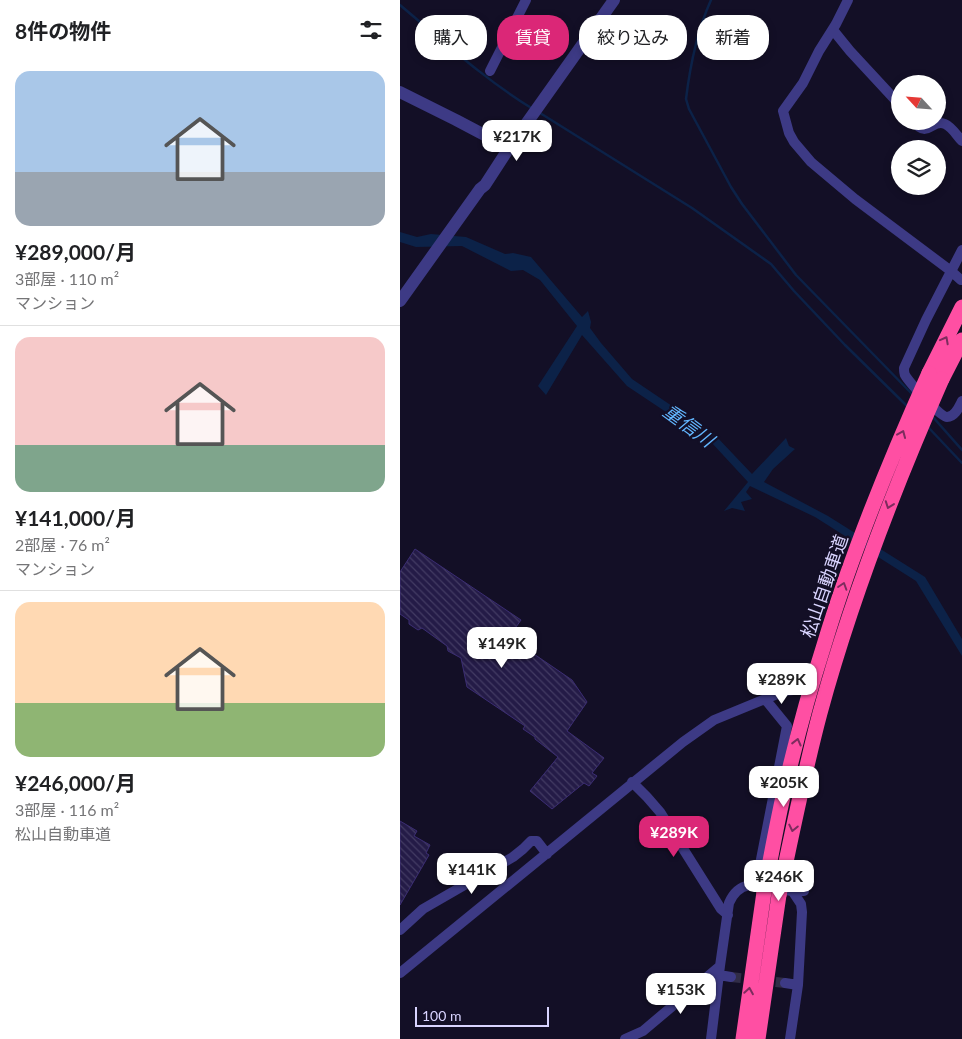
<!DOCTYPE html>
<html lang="ja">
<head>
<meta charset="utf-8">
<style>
	:root { --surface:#fff; --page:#f2f2f2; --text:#202124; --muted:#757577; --line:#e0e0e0; --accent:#db2777 }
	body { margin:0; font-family:Lato,"Noto Sans JP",sans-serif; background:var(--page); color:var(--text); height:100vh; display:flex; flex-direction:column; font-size:19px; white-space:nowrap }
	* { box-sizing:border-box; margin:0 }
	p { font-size:16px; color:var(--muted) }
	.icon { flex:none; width:28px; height:28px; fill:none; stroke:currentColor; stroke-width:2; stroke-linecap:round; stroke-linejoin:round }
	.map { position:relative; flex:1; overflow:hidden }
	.sheet { display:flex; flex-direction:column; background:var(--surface); width:400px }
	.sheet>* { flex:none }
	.top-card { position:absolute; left:15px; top:15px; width:471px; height:45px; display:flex; gap:10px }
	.needle { width:32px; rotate:296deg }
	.buttons { position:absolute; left:491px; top:75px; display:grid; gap:10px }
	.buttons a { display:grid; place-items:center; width:55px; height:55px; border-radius:50%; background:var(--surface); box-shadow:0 2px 8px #0003; font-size:25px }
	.scale { position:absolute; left:15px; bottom:12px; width:134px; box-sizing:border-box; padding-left:5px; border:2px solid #d9d4ff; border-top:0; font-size:14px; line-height:18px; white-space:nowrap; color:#d9d4ff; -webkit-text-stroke:4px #130f26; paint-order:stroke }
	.price { position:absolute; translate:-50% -42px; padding:0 11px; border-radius:10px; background:#fff; color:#222; font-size:16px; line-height:32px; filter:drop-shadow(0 1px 2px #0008) }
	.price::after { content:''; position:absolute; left:50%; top:30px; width:15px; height:11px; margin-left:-8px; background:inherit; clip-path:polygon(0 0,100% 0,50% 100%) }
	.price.current { background:var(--accent); color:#fff }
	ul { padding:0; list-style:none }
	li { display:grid; align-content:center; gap:10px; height:265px; padding:0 15px }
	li+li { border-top:1px solid var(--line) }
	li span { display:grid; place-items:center; height:155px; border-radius:15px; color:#555 }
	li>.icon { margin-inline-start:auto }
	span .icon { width:90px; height:90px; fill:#fffc; stroke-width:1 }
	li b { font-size:21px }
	h2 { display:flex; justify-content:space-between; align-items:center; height:60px; padding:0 15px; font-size:21px }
	.pill { padding:0 18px; border-radius:20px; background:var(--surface); box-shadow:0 2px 8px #0003; font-size:18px; line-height:45px }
	.pill.current { background:var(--accent); color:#fff }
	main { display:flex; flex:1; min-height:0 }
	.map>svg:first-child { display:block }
</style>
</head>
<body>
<main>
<section class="sheet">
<h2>8件の物件<svg class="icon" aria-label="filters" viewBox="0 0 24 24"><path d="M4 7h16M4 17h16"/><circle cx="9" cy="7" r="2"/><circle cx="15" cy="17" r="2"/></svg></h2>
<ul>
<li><span style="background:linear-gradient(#a9c7e8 65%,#9aa5b1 0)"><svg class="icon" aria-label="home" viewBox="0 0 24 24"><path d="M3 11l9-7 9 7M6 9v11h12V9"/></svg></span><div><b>¥289,000/月</b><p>3部屋 · 110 m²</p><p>マンション</p></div></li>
<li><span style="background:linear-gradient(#f6c9c9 70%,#7fa58c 0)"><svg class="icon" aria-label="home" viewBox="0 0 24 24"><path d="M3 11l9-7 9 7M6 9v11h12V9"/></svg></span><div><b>¥141,000/月</b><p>2部屋 · 76 m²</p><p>マンション</p></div></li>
<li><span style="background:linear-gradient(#ffd9b3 65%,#8fb573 0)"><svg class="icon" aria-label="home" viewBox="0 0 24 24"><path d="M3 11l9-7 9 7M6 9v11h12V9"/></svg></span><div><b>¥246,000/月</b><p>3部屋 · 116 m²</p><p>松山自動車道</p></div></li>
</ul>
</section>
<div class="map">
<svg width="562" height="1039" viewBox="0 0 562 1039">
	<defs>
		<pattern id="building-back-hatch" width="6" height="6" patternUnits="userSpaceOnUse" patternTransform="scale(1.25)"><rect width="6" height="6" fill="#241b47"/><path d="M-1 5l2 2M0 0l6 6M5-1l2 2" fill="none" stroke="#433b63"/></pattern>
	</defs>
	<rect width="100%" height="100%" fill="#130f26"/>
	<path fill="#0c2248" d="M0,232L17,237L31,234L66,237L105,254L113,253L131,257L182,317L188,311L191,322L190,328L201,343L232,379L315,435L352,474L386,438L389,446L395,449L373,469L364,482L428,516L525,577L562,639V656L516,581L415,517L350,486L346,492L352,499L341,502L345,511L332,508L324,511L348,482L311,442L227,386L182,335L146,395L138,386L177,326L140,280L123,270L111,271L62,246L16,247L0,242Z"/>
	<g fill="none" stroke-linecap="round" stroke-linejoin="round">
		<path stroke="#0c2248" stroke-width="2.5" d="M311,0C297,31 290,66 286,99L289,109L331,187L342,204L396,275L513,395
			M0,5C43,41 85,80 133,109
			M140,113L292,208L371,264L394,291L445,345L508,407
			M532,416L562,450
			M528,427L562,463"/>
	</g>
	<path fill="url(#building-back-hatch)" stroke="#3b2d73" d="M15,549L121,620L109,637L172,680L187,702L167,731L204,758L192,773L197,776L189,786L184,783L152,809L130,791L158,757L135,739V737L123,729L125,726L67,687L61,658L48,651L47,646L22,628L18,630L9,624V620L0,614V572Z
		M0,821L17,831L14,836L30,845L26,853L29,855L0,905Z"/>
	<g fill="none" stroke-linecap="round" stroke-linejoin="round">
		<path stroke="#312d47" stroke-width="10" stroke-dasharray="10 5" stroke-linecap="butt" d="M331,977L385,983"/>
		<path stroke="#3d3a85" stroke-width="10" d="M448,0L436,24L419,51L403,83L383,111L389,133L394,142L411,162L455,199L551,271L561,280
			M433,30L450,51L500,105
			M90,71L126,0
			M513,121C528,140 532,118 545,124C552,127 557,136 562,141
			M562,250L526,320L504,368C504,371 504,373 505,375C509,382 540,417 547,417C555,417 559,407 562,401
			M232,782L247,797L260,812L321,909L328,915
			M356,885L387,726L365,699
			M0,930L23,909L113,857L123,849L131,841H137L147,854
			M0,973L130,867L283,742L314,720L365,699L385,691L393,690
			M319,975L331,977
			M385,983L398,985
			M225,1039L243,1031L320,966
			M311,1039L320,966L329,903C342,873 368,889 392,891C396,892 400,891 404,891
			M390,1039L398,985L402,912L401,904L393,892"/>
		<path stroke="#3d3a85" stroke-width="12" d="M0,92L56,120L109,148
			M0,301L80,189L85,185L109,148L214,0"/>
		<path stroke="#ff4fa3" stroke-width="15" d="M529,373L562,307
			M542,379L562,340
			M343,1039L364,892
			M358,1039L379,895"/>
		<path stroke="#ff4fa3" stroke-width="15" d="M364,892C371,857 377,822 385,788C396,740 409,692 424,645C452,552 489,462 529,373
			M379,895C392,834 404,773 420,713C451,599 494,488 542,379"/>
	</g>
	<defs><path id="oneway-chevron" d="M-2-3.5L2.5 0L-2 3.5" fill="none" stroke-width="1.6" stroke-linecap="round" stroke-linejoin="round" transform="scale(1.25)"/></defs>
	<g stroke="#7d2c5e">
		<use href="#oneway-chevron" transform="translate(545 340) rotate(-62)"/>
		<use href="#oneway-chevron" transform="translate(502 434) rotate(-67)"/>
		<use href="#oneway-chevron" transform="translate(489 505) rotate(110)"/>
		<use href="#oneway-chevron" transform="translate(443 586) rotate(-72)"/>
		<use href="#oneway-chevron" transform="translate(397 742) rotate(-76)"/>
		<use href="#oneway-chevron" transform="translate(393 828) rotate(102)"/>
		<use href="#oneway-chevron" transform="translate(349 991) rotate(-81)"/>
	</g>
	<g text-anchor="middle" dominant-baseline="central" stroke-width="4.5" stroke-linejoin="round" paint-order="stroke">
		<g font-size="18" fill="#d9d4ff" stroke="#130f26">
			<text transform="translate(424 586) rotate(-71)">松山自動車道</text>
		</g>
		<g font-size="19" font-style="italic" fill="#62b6ff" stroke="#130f26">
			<text transform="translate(289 425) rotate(36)">重信川</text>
		</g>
	</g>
</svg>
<div class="buttons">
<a><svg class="needle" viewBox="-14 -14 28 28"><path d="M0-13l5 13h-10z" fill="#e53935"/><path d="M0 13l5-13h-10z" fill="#757577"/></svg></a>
<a><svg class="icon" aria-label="layers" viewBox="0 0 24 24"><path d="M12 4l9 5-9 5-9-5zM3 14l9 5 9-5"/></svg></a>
</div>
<div class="scale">100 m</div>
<b class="price" style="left:117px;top:162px">¥217K</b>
<b class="price" style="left:102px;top:669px">¥149K</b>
<b class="price" style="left:382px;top:705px">¥289K</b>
<b class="price" style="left:384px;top:808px">¥205K</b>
<b class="price current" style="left:274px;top:858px">¥289K</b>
<b class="price" style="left:72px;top:895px">¥141K</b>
<b class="price" style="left:379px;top:902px">¥246K</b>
<b class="price" style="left:281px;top:1015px">¥153K</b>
<div class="top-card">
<a class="pill">購入</a>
<a class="pill current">賃貸</a>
<a class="pill">絞り込み</a>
<a class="pill">新着</a>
</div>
</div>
</main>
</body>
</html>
